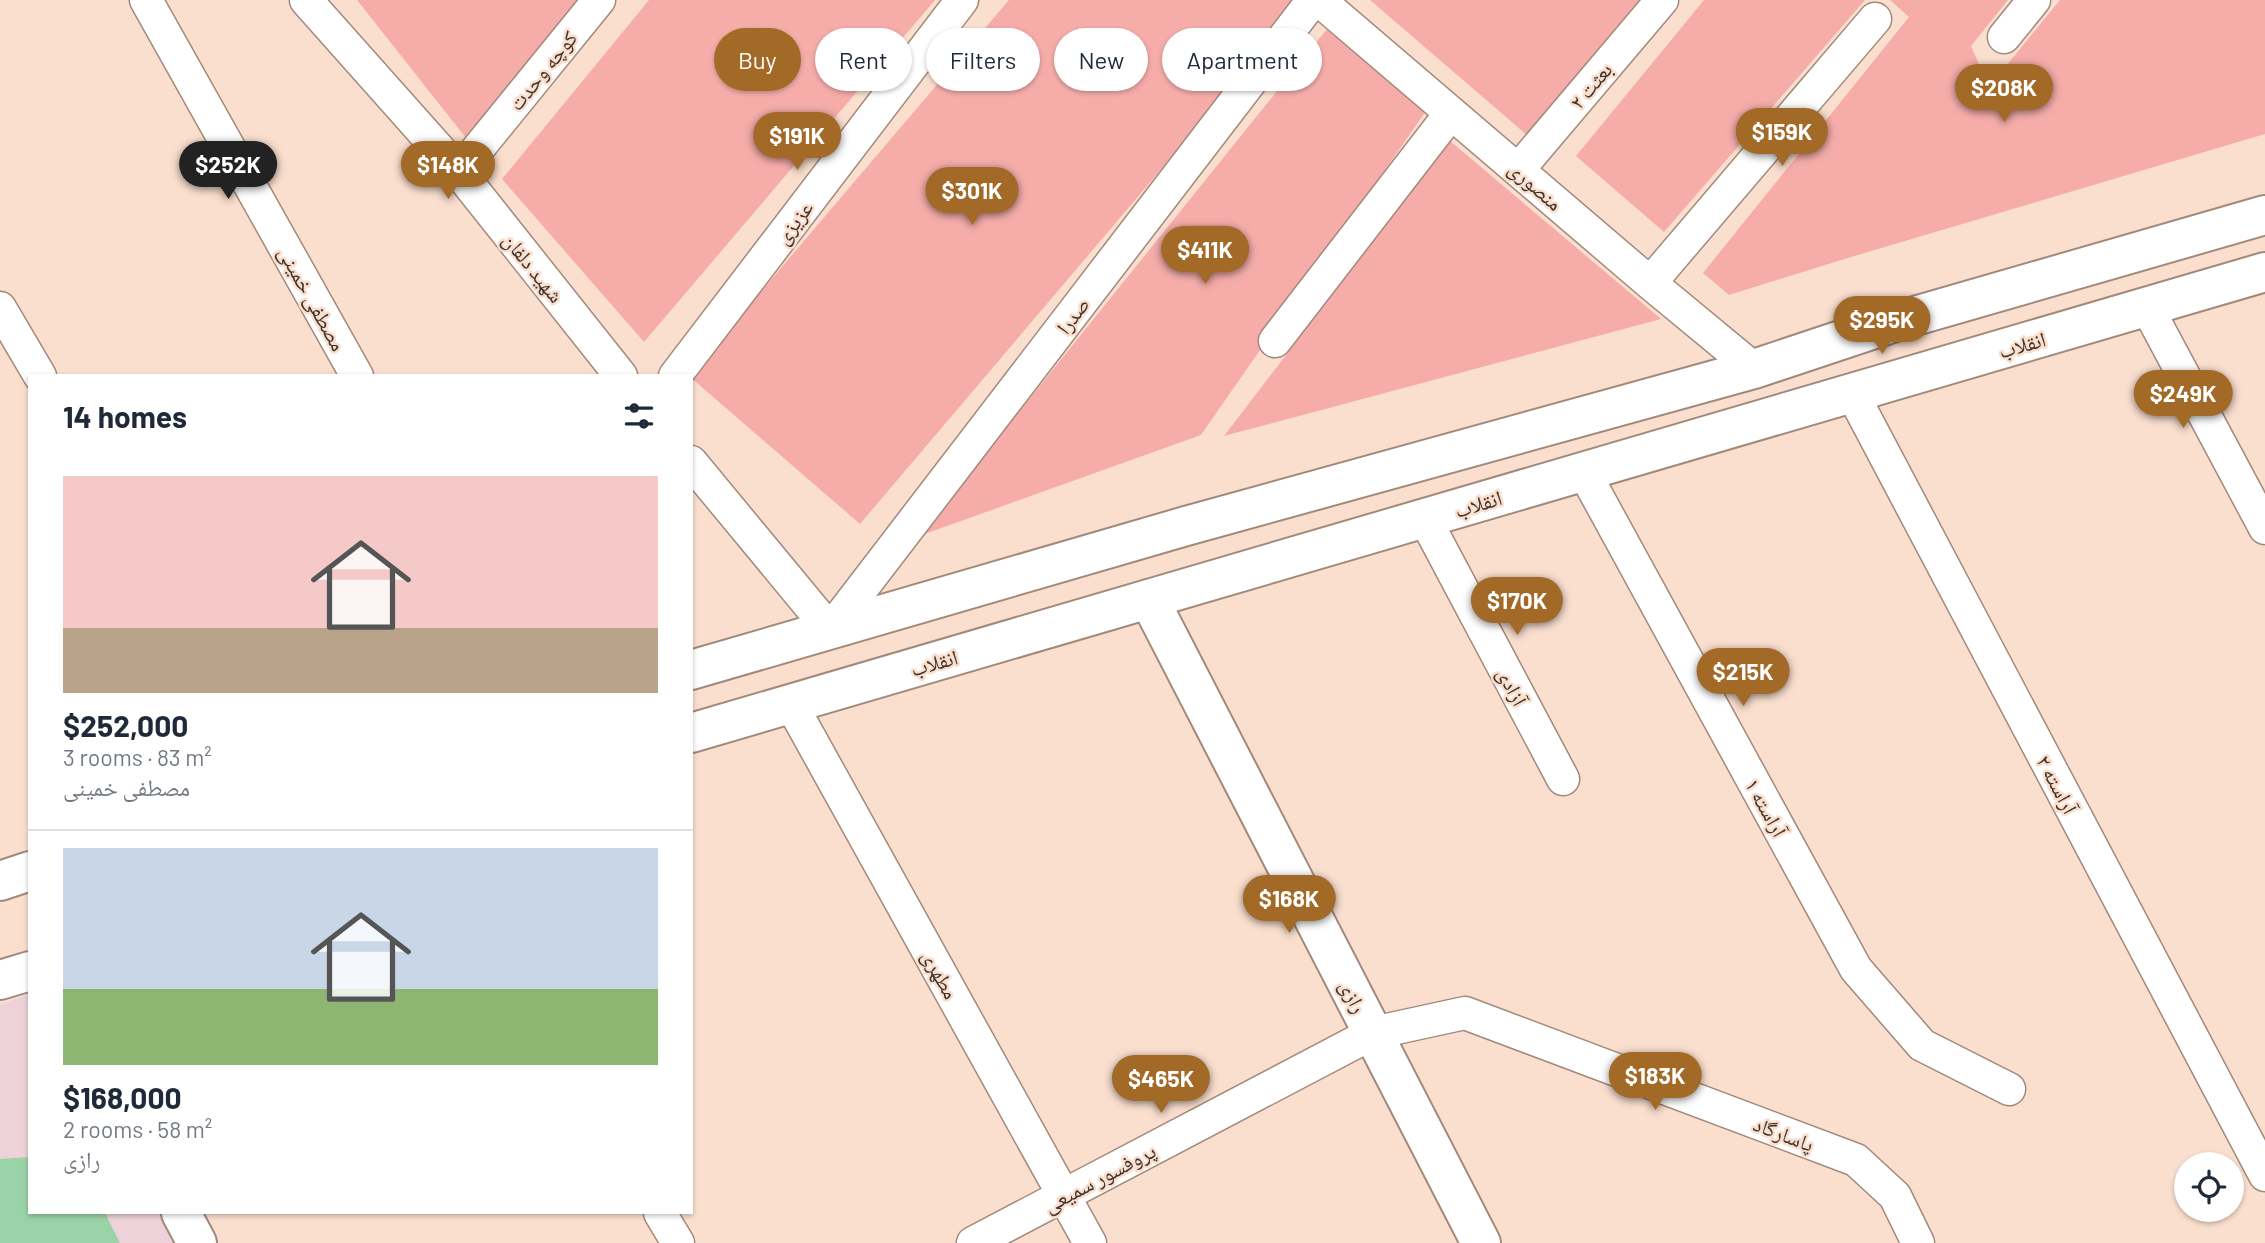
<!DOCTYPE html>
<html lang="en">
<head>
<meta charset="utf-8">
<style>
	:root { --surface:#fff; --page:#f2f2f3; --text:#1f2937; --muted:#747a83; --line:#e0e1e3; --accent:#a26927 }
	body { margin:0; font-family:Barlow,"Noto Naskh Arabic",sans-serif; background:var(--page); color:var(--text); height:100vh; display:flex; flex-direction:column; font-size:26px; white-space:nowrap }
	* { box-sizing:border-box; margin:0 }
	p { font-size:23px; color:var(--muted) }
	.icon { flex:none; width:38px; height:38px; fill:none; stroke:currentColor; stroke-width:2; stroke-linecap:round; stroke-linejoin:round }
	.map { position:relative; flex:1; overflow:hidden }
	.panel { position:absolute; left:28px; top:374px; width:665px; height:840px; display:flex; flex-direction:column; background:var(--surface); border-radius:0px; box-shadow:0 2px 5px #0004 }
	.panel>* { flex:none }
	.hud { position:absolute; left:714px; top:28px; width:665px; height:63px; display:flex; gap:14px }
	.controls { position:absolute; left:2174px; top:1152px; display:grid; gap:14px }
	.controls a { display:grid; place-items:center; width:70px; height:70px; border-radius:50%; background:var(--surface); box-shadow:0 2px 5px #0004; font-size:35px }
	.price { position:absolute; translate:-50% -60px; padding:0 16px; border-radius:24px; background:var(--accent); color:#fff; font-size:23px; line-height:46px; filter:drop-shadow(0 2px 4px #0008) }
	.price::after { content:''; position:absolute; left:50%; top:42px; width:21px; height:16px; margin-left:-10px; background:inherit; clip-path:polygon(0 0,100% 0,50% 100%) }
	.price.selected { background:#222; color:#fff }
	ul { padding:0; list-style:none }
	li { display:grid; align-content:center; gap:14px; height:371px; padding:0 35px }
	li+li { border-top:2px solid var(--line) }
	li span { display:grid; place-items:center; height:217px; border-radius:0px; color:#555 }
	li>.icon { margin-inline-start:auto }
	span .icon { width:126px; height:126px; fill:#fffc; stroke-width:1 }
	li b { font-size:30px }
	h2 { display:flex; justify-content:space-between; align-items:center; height:84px; padding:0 35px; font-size:30px }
	.chip { padding:0 24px; border-radius:32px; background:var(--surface); box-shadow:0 2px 5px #0004; font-size:24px; line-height:63px }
	.chip.selected { background:var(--accent); color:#fff }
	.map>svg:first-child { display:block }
</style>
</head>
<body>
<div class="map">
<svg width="2265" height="1243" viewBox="0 0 2265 1243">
	<rect width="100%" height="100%" fill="#fadfcf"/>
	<path fill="#edd3d9" d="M30,993V1213H179L195,1243H0V1005Z"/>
	<path fill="#9bd3a8" d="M30,1157V1213H105L120,1243H0V1159Z"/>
	<path fill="#f6adaa" d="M357,0H578L466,138Z
		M649,0H935L644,342L502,179Z
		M1009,0H1291L1299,7L860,524L689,376Z
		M1370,0H1643L1528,136Z
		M1704,0H1865L1664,232L1576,156Z
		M1890,0H2008L1971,46L1989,87L2060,0H2265V134L1851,257L1729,295L1703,273L1909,17Z
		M1327,29L1426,111L1201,435L919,536Z
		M1450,141L1661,319L1224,436Z"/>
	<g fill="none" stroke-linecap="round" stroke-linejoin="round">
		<g stroke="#a2897a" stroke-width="35">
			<path id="minor" d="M146,0L357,376
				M306,0L459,172L621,376
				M1319,0L1650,283L1754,369
				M2004,37L2034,0
				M1518,170L1662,0
				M459,172L599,0
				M1650,283L1875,19
				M2147,307L2265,528
				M0,308L40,376
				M1275,341L1451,113
				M675,376L962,0
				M1852,393L2265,1175
				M691,462L830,630L1313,0
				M1584,472L1856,969L1922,1045L2009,1089
				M1425,519L1563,779
				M791,704L1090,1243
				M660,1213L678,1243
				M973,1243L1373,1033L1465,1013L1856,1160L1895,1196L1918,1243"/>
		</g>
		<g stroke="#a2897a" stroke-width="42">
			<path id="tertiary" d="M1149,599L1481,1243
				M181,1213L197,1243"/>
		</g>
		<g stroke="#a2897a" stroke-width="42">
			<path id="secondary" d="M691,670L1186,526L1754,369L1901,320L2265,215
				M691,733L2265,272
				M0,881L30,871
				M0,980L30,971"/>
		</g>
		<use href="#minor" stroke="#fff" stroke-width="32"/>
		<use href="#tertiary" stroke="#fff" stroke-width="38"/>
		<use href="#secondary" stroke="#fff" stroke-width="38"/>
	</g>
	<g text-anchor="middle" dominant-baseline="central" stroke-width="5" stroke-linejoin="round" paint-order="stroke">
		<g font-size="21" fill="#3e342d" stroke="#fadfcf">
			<text transform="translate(542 70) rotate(-51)">کوچه وحدت</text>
			<text transform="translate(1590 85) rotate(-50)">بعثت ۲</text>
			<text transform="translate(1536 185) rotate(41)">منصوری</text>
			<text transform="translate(793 222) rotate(-53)">عزیزی</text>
			<text transform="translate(534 267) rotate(51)">شهید دلفان</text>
			<text transform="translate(313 298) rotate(61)">مصطفی خمینی</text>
			<text transform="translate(1072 315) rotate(-53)">صدرا</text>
			<text transform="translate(2022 344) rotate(-16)">انقلاب</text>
			<text transform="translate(1478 503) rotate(-17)">انقلاب</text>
			<text transform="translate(934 662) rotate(-16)">انقلاب</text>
			<text transform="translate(1513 686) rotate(62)">آزادی</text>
			<text transform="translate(2058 784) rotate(62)">آراسته ۲</text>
			<text transform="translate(1767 807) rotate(61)">آراسته ۱</text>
			<text transform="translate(941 974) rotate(61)">مطهری</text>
			<text transform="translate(1354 996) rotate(63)">رازی</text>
			<text transform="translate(1784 1133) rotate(21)">پاسارگاد</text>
			<text transform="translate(1099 1177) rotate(-28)">پروفسور سمیعی</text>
		</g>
	</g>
</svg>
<div class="controls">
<a><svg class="icon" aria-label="locate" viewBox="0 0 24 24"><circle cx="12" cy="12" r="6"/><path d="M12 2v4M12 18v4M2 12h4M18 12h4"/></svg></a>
</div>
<b class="price" style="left:2004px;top:124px">$208K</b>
<b class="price" style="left:1782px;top:168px">$159K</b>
<b class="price" style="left:797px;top:172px">$191K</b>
<b class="price selected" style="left:228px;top:201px">$252K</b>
<b class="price" style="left:448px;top:201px">$148K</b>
<b class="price" style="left:972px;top:227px">$301K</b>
<b class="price" style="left:1205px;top:286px">$411K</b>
<b class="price" style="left:1882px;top:356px">$295K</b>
<b class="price" style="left:2183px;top:430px">$249K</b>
<b class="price" style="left:1517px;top:637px">$170K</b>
<b class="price" style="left:1743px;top:708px">$215K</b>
<b class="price" style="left:1289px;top:935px">$168K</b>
<b class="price" style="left:1655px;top:1112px">$183K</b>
<b class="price" style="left:1161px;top:1115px">$465K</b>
<div class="hud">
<a class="chip selected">Buy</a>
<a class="chip">Rent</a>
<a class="chip">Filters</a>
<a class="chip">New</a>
<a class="chip">Apartment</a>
</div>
<section class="panel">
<h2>14 homes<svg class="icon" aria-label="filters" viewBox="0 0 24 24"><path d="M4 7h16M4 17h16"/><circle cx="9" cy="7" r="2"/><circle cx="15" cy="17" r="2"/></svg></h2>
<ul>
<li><span style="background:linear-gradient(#f6c9c9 70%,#b9a48a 0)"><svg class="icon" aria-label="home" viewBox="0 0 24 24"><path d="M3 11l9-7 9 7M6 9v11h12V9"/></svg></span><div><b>$252,000</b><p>3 rooms · 83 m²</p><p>مصطفی خمینی</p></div></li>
<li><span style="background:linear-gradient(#c9d6e8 65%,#8fb573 0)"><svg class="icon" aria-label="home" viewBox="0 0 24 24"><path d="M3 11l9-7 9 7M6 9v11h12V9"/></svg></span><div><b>$168,000</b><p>2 rooms · 58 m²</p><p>رازی</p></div></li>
</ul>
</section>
</div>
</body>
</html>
